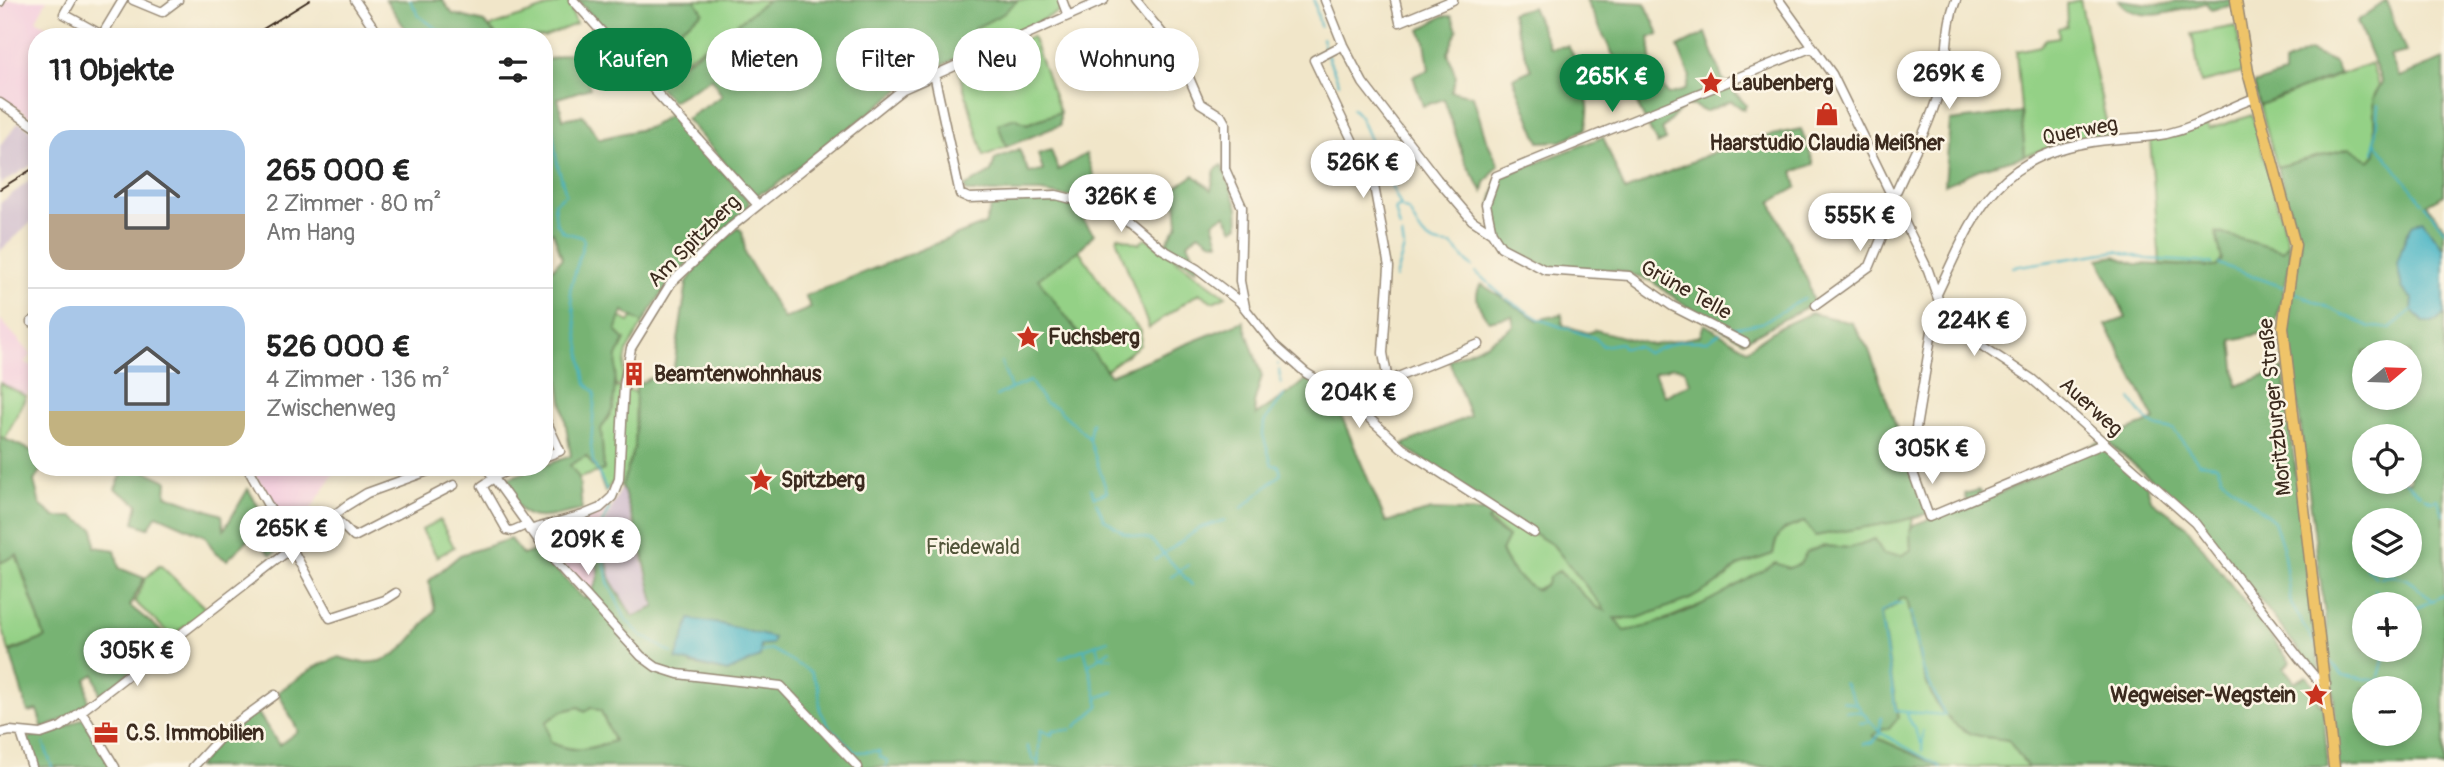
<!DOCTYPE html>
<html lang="de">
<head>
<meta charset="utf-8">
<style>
	:root { --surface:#fff; --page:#f6f6f6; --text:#222; --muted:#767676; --line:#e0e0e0; --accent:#0b8043 }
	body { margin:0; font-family:Pangolin,sans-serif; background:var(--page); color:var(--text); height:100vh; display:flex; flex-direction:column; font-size:26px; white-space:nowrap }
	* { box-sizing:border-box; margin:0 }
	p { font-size:23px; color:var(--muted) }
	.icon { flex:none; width:38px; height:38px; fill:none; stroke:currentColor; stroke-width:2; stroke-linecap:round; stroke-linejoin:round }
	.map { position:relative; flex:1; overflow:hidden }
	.sheet { position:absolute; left:28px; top:28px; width:525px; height:448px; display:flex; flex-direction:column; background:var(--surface); border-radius:28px; box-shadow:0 4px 10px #0003 }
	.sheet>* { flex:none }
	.top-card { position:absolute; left:574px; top:28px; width:665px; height:63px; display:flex; gap:14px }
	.needle { width:46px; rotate:71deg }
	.buttons { position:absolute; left:2352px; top:340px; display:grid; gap:14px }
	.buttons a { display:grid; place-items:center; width:70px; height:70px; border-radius:50%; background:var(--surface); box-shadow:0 4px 10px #0003; font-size:35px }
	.price { position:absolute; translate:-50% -60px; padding:0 16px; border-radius:24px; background:#fff; color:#222; font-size:23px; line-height:46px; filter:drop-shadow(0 2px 4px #0008) }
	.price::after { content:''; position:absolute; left:50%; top:42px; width:21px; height:16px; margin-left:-10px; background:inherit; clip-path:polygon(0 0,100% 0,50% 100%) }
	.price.on { background:var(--accent); color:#fff }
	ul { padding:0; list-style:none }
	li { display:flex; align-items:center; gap:21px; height:175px; padding:0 21px }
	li+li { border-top:2px solid var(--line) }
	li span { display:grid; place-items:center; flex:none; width:196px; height:140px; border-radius:21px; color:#555 }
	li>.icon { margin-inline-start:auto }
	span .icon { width:84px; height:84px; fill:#fffc; stroke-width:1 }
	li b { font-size:30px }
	h2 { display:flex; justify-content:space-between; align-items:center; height:84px; padding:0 21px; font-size:30px }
	.pill { padding:0 24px; border-radius:32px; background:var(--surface); box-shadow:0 4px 10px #0003; font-size:24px; line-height:63px }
	.pill.on { background:var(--accent); color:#fff }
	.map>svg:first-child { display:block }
</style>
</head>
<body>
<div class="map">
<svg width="2444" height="767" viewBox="0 0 2444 767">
	<rect width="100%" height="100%" fill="#fcf5e5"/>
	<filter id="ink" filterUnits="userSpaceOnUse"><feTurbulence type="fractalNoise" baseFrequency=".0143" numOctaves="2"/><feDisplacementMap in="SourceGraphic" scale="14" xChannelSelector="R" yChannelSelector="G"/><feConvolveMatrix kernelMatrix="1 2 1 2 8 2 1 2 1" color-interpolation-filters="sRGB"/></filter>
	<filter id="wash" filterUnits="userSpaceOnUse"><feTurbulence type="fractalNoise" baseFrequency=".00686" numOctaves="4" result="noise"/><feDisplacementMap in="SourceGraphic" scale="28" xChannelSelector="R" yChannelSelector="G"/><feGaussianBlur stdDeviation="1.57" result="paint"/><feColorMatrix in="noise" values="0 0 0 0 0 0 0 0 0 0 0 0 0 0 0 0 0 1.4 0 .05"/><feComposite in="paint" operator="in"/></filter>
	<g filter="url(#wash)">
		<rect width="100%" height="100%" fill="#f1e6c9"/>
		<path fill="#f4cfde" d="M5,0H47L36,20L65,37H37V108L31,117L0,97V9Z
			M0,319L32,355L24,362L37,368V379L26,396L0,383Z
			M250,467H338L291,540L274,505Z
			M607,508L593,538L600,573L597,586L588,595L538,534L540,530L589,518Z"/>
		<path fill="#d0bdce" d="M19,122L37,134V162L0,184V146Z
			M37,175V217L0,251V203Z
			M622,486L655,607L633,618L611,581L601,531Z"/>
		<path fill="#94d186" stroke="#687e52" stroke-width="2" d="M568,0L576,24L544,37H498L489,27Z
			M695,0H768L739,25L657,77L642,57L703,12Z
			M1018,0H1059L1063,10L983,48L974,28L1001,15Z
			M2080,0L2109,135L2063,142L2025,156L2016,51L2040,46L2046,39L2059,37L2058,28L2067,26L2066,3Z
			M2236,26L2245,72L2201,83L2192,34Z
			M1032,36L1060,112L1026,124H999L1006,147L984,156L958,68Z
			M2371,63L2379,85L2373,99L2376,154L2370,161L2350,148L2277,167L2260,105Z
			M2252,115L2288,243L2283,252L2216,233L2222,260L2216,267L2160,264L2150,140L2207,124L2209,129Z
			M1118,236L1139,244L1146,238L1226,296L1213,302L1199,293L1149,328L1117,241Z
			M1079,250L1113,301L1141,331L1140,345L1105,371L1037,279Z
			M620,317L629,322L633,317L643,323L627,351L621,385L614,386L617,355L625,340L616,331Z
			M0,383L26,396L5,439L0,436Z
			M614,387L636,392L635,446L622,486L612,483L605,492L598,472L579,478L570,465L586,456L597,471L604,470L601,429L613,409Z
			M1500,513L1553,545L1606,611L1597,608L1559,571L1547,584L1535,590C1520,581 1508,568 1501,550L1508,537L1488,520Z
			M1913,518L1910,532L1911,550L1902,555H1883L1875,539L1850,548L1823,546L1807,552L1800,564L1644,628L1625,631L1613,618L1623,619L1720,582L1738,566L1773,554L1779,531L1804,522L1816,536Z
			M440,520L454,547L437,557L422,530Z
			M16,555L45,638L9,651L0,619V563Z
			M160,565L205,608V611L172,636L135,602L145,579Z
			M1900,598L1907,599L1913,622L1970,733L2008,740L2028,767H1942L1872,736L1883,728L1881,613L1896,605Z
			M579,707L585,711L591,707L601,711L614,741C590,749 573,754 550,742L546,722L562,711Z"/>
		<path fill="#77b373" stroke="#596e48" stroke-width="2" fill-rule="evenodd" d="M386,0H442L453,14L484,22L498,37H411Z
			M577,0H695L703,12L635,61Z
			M768,0H1018L1001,15L975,28L968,52L907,84L772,188L754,196L686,119L722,96L712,78L672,101L652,80L693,57Z
			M1586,0L1645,3L1659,34L1649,38L1652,68L1668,95L1685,90L1690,77L1678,47L1706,33L1722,78L1746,105L1744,110L1731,101L1705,112L1694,106H1684L1662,129L1666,140L1657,144Z
			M2118,0L2160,5L2187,0H2233L2234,5L2211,10L2206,3C2180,10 2138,27 2118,0Z
			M2386,1L2406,52L2390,56L2399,77L2444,59V195L2427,204L2444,227V249L2422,220L2413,225L2406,236L2397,263L2402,288L2413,300L2412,310L2424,323H2433L2444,314V767H2338L2332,670L2286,313L2301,245L2277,167L2350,148L2370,161L2376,154L2373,99L2382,82L2357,21ZM2364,352H2410V397H2364ZM2364,436H2410V481H2364ZM2364,520H2410V565H2364ZM2364,604H2410V649H2364ZM2364,688H2410V733H2364Z
			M1532,7L1550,48L1568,46L1585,75L1578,81C1589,98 1591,109 1585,129L1562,141L1539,142L1513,78L1531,70L1511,13Z
			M1443,16H1452L1457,30L1448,53L1456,77L1451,91L1473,96L1486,139L1499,165L1485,183L1483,192L1465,162L1444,99L1423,106L1413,76L1429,70L1425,41L1420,30Z
			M607,41L625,62L587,77L590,88L558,98L563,119L583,115L599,139L651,127L672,113L749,201L748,208C706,246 671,272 643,323L623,311L616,331L625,340L617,356L613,409L601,429L604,470L598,472L586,456L570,465L579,478L582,510C542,518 516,530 509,478L571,456L544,291V278L562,258L553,232L544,233L548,179L544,176V52L547,60Z
			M2309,51L2334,62L2340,74L2260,105L2254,84L2284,74V63Z
			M1060,112V125L1006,147L998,124L1015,118L1027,124Z
			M2021,112L2025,156L1982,168L1945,185L1950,121Z
			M1801,129L1814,164L1793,172L1797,187L1771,202L1808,282L1814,303L1744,341L1708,321L1651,281L1621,271L1546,267L1506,247L1496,229L1491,204L1498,178L1603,137L1625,191L1737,142Z
			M1019,149L1029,173L1043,171L1038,154L1051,150L1058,170L1086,154L1103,203L1041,192H967L964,187L991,172L995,159Z
			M1222,165L1238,208L1239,225L1233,229L1225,215L1213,222L1219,242L1210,241L1199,233L1188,243L1198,264L1197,269L1162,249L1178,224L1175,188L1194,175L1211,190L1215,170Z
			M1059,199L1075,209L1094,234L1079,250L1038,279L1110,375L1243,321L1262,376L1254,403L1256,415L1310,378L1335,393L1336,403L1386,522L1432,510L1482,512L1484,501L1402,445L1470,416L1449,360L1486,344L1514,326L1512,316L1489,321C1480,310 1472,297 1481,284L1537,320L1562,314L1563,325L1588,333L1596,330L1653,345L1700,336L1704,324L1747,349L1778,328L1811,313L1852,323L1869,350L1907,457L1915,466L1929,513L1901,521L1815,536L1804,522C1783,529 1776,531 1773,554L1738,566L1720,582L1690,599L1638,618H1614L1625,631C1680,622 1728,590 1776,563L1789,568L1800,564L1807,552L1824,546L1850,548L1875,539L1883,554L1902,555L1911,550L1910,532L1913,525L1968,505L1965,494L1978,490L1989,498L2038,476L2071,454L2100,442L2147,486L2151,500L2186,526L2290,662L2284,668L2295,682L2306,676L2323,694L2318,702L2323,706L2328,767H2028L2008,740C1996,738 1981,738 1970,733C1920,712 1918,644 1907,599L1900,598L1896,605L1881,614L1898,718L1889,729L1883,728L1873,736L1942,767H197L215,745L256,710L279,745L298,731L278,692L315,667L339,657C390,675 405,647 435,610L429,581L460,555L510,539L523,555L537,550L584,599C615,571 583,555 597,529L601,531L611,581L633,617L655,607L639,539L622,486L635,446L636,385L651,378L667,382L673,373L687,282L702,261L738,228L742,231L746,256L784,319L811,308L805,296L985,224L994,200ZM1673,367L1683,369L1691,383L1665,396L1654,373ZM1500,513L1553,545L1605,610L1597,608L1559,571L1549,577L1547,584L1536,590C1520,581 1508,568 1501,551L1508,537L1490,525L1488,520ZM721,624L749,633L761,645V653L728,672L691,664ZM579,707L585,712L591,707L601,711L614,741C590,749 573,754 550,742L546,722L562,711Z
			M2216,232L2283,251L2288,243L2291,260L2274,331L2232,340L2237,386L2283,369L2319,668L2316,672L2197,519L2109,443L2122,433L2155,420L2106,325L2126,318L2099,259L2115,256L2135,264L2216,267L2222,260Z
			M0,437L37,453V467H42L34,481L40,505L55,517H73L94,529L95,547L115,550L119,568L144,578L130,606L171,639L100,695L94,674L86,679L88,701L70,716L43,729L37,710L28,712L10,652L45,638L17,555L0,563Z
			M125,467H137L167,481L166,495L222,515L224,530L248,489L282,547L271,555L252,536L227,560L216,554L205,536L157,515L148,528L134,523L138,504L115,489Z
			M83,718L111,767H36L28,744L29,737L56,732Z"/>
		<path fill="#47b4c4" stroke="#416f71" stroke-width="2" d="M2422,220L2444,249V314L2433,323H2425L2412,310L2413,300L2402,288L2397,263L2406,237L2413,225Z
			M690,619L721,624L774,638L772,644L761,645L760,657L727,672L676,659Z"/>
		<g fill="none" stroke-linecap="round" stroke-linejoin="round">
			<path stroke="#47b4c4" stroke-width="2" d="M410,0L419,16L448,37
				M1314,0L1320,26
				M1322,38L1325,49
				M1327,55L1339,83
				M2378,105L2375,142L2422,202
				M1352,108L1360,117L1377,156
				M544,118L552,126L557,163L566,194L554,203L556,222L563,232L582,237L584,241L570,290L586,384L595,392L591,445L593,462L607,491
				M2374,153L2375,144
				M1383,169L1401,206L1395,209L1400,228
				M2425,205L2444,231
				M1402,208L1409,211C1419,231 1425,246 1451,245
				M1453,246L1472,267
				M2219,264L2283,287
				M2013,267L2117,251L2147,259L2212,263
				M1476,272L1488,283
				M1395,278L1404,248L1402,235
				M1490,285L1504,297
				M2292,291L2370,327L2390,328L2412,310
				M1507,299L1539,319L1567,329
				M1569,329L1595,338L1603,346L1621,343L1623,347H1638L1647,353L1680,341H1707L1720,333
				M1726,329L1761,323L1805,298
				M1274,351L1276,357
				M1001,362L1011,389L1030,381L1045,403L1056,407L1089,438L1107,492L1094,497L1091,488
				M1278,364V365
				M1279,370L1281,384
				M996,396L1011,389
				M2131,399C2143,417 2149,429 2173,429L2199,463L2217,465L2222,478L2274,521L2283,548L2291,604L2316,645
				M2392,430V436
				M1089,438L1092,422
				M2358,445L2364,448
				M2404,481L2420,494
				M2424,497L2431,501L2437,499L2444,515
				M1096,502L1104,519L1124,533L1151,540L1192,585
				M609,508L599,531L608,582L626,620L641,635L672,653
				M1242,508L1281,474L1279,466L1272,465L1263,435L1264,422L1284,395
				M1155,560L1200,528L1225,520
				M2366,568L2376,577
				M1171,577L1188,565
				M2380,578C2404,570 2414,585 2431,600
				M2374,589L2386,604
				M1902,604L1895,603L1880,613L1896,711L1906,712L1921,743
				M2410,611L2444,595
				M2358,613L2364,615
				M1096,646L1100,657L1112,658
				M759,653L771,649L811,672L819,689L820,710L828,725L855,752L879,751L880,757L888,761L885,767
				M1060,658L1108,640
				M2326,658L2343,675L2378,681L2386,649
				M1089,665L1110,650
				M1844,682L1862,712L1881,733L1941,767
				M1099,697L1114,692
				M1843,701L1856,704
				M1846,711L1862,712
				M1907,712L1945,715L1922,668L1911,611
				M1860,723L1869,722
				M1075,727L1099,706L1084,649
				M1880,730L1881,717
				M44,744L52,767
				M1863,744L1873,742L1881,733
				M1027,746L1033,759L1038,761
				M1922,751L1923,731
				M1470,766V767
				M1038,767L1040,730L1052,735V731L1070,730
				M2199,767H2200"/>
		</g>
	</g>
	<g filter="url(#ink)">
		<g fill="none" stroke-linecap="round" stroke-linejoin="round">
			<g stroke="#968874" stroke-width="11">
				<path id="minor" d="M72,0L64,14L102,35L123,0
					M133,0L162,12L178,0
					M355,0L380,37
					M573,0L757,204
					M1062,0L1068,16
					M1135,0L1162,33L1187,73L1200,103L1221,116L1225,123V169L1242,207L1240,281L1245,307
					M1325,0L1343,45L1363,83L1437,179L1472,220L1492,233L1501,247L1545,270L1629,276L1672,306L1745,343
					M1395,0L1400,22L1453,0
					M1779,0L1832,74L1928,270L1946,322L2032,379L2195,523L2300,659L2317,679L2326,684
					M0,2L1,0
					M359,37L373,26
					M1343,45L1314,60L1374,186L1389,267L1383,353L1388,381L1347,398
					M934,74L960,194L969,198L1056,195L1092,204L1130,222L1162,249L1197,269L1240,302L1273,344L1306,373L1347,398L1402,448L1534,533
					M0,103L37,128
					M1891,196L1897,190C1913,154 1933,119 1942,80C1949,53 1945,26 1956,0
					M1492,233L1486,204L1496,176L1813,47
					M1937,294C1974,217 1991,160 2086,143C2112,138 2139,139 2166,134C2201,126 2223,109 2255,98
					M1816,305L1870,266L1895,205
					M1939,308L1934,319L1910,464L1929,517L2105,443
					M31,322L37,318
					M1388,381L1479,344
					M544,416L560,451L544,457
					M247,467L330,618L385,600L396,593
					M486,467L550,556L641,656L656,667L678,674L781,686L858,767
					M493,477L517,467
					M494,478L482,486L507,530L512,531L526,525
					M333,516L354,537L454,485
					M529,530L583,515L600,508L612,497L619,479L624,385L631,348L671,283L731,227L903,89L1104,0
					M82,712L115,767
					M0,733L10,731L41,734L61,727L346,506L367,493L439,467
					M21,733L32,767
					M193,767L228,729L275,695"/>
			</g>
			<g stroke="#968874" stroke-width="13">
				<path id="major" d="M2236,0L2248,72L2295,245L2283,327L2334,767"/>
			</g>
			<use href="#minor" stroke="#fff" stroke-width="8"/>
			<use href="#major" stroke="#efc469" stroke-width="10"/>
			<path stroke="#3b2a1e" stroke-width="2" d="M250,37L310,0
				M0,189L37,166"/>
		</g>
	</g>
	<defs>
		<g id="sight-bare" transform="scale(1.89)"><path d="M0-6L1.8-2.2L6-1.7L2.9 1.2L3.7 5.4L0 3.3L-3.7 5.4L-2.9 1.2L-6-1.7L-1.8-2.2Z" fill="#c8321e" stroke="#fcf5e5" stroke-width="2.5" paint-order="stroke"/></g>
		<g id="shop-bare" transform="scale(1.89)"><path d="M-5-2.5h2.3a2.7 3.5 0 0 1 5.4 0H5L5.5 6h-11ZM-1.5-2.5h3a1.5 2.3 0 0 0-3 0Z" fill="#c8321e" stroke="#fcf5e5" stroke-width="2.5" paint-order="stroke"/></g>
		<g id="building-bare" transform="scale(1.89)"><path d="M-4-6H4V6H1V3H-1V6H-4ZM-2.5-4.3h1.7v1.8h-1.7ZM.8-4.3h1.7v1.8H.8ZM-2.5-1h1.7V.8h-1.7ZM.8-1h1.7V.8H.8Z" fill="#c8321e" stroke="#fcf5e5" stroke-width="2.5" paint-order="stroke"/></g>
		<g id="office-bare" transform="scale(1.89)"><path d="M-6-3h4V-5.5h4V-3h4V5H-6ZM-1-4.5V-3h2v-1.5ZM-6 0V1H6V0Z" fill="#c8321e" stroke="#fcf5e5" stroke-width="2.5" paint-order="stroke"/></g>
	</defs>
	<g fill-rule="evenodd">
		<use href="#sight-bare" x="1711" y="83"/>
		<use href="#shop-bare" x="1827" y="114"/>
		<use href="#sight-bare" x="1028" y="337"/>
		<use href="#building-bare" x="634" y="374"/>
		<use href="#sight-bare" x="761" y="480"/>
		<use href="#sight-bare" x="2316" y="695"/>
		<use href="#office-bare" x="106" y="733"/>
	</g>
	<g text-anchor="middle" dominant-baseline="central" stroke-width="5" stroke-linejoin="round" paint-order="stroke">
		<g font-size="21" font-weight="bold" fill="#3b2a1e" stroke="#fcf5e5" text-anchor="start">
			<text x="1731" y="83">Laubenberg</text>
			<text x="1827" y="143" text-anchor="middle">Haarstudio Claudia Meißner</text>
			<text x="1048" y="337">Fuchsberg</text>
			<text x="654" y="374">Beamtenwohnhaus</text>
			<text x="781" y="480">Spitzberg</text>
			<text x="2296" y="695" text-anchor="end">Wegweiser-Wegstein</text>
			<text x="126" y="733">C.S. Immobilien</text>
		</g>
		<g font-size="21" fill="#3b2a1e" stroke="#fcf5e5">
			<text transform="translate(2080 131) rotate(-11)">Querweg</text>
			<text transform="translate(694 241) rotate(-45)">Am Spitzberg</text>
			<text transform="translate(1686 290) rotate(29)">Grüne Telle</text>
			<text transform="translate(2091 407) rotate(42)">Auerweg</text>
			<text transform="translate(2275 407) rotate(-96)">Moritzburger Straße</text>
		</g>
		<g font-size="21" fill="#515438" stroke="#fcf5e5">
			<text x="973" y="547">Friedewald</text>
		</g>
	</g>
</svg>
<div class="buttons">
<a><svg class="needle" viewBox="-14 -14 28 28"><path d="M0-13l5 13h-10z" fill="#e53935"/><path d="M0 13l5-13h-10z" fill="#767676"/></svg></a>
<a><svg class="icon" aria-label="locate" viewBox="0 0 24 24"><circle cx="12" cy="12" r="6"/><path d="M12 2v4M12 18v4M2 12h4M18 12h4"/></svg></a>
<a><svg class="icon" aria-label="layers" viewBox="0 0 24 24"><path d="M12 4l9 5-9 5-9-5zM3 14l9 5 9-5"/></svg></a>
<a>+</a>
<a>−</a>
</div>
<b class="price" style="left:1949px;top:111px">269K €</b>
<b class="price on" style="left:1612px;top:114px">265K €</b>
<b class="price" style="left:1363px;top:200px">526K €</b>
<b class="price" style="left:1121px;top:234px">326K €</b>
<b class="price" style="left:1860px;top:253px">555K €</b>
<b class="price" style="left:1974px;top:358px">224K €</b>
<b class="price" style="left:1359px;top:430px">204K €</b>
<b class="price" style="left:1932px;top:486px">305K €</b>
<b class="price" style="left:292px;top:566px">265K €</b>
<b class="price" style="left:588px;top:577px">209K €</b>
<b class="price" style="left:137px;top:688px">305K €</b>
<div class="top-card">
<a class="pill on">Kaufen</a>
<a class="pill">Mieten</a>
<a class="pill">Filter</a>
<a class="pill">Neu</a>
<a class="pill">Wohnung</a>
</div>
<section class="sheet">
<h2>11 Objekte<svg class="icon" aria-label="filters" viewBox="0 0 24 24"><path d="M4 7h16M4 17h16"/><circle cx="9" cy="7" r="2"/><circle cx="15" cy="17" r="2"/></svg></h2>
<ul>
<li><span style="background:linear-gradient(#a9c7e8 60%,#b9a48a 0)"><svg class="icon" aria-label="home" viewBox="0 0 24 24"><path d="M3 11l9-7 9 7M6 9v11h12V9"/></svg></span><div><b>265 000 €</b><p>2 Zimmer · 80 m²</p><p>Am Hang</p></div></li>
<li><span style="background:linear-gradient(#a9c7e8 75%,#c2b280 0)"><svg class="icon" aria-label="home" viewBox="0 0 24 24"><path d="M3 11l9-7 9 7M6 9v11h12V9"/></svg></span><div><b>526 000 €</b><p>4 Zimmer · 136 m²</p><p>Zwischenweg</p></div></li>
</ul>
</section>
</div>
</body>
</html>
